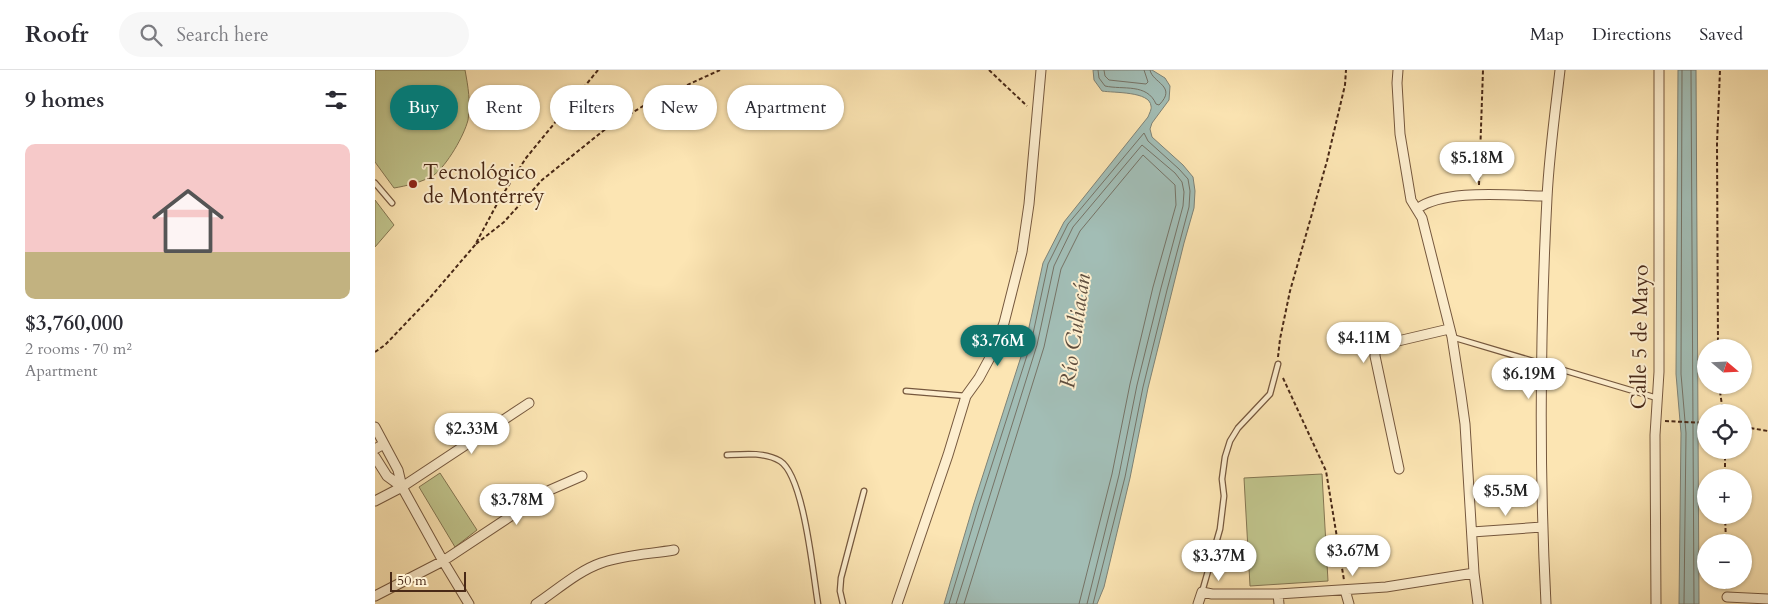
<!DOCTYPE html>
<html lang="en">
<head>
<meta charset="utf-8">
<style>
	:root { --surface:#fff; --page:#f7f7f7; --text:#2b2b33; --muted:#7c7c81; --line:#e1e1e2; --accent:#0f766e }
	body { margin:0; font-family:Cardo,serif; background:var(--page); color:var(--text); height:100vh; display:flex; flex-direction:column; font-size:19px; white-space:nowrap }
	* { box-sizing:border-box; margin:0 }
	p { font-size:16px; color:var(--muted) }
	.icon { flex:none; width:28px; height:28px; fill:none; stroke:currentColor; stroke-width:2; stroke-linecap:round; stroke-linejoin:round }
	.map { position:relative; flex:1; overflow:hidden }
	.details { display:flex; flex-direction:column; background:var(--surface); width:375px }
	.details>* { flex:none }
	.banner { position:absolute; left:15px; top:15px; width:475px; height:45px; display:flex; gap:10px }
	.needle { width:32px; rotate:109deg }
	.controls { position:absolute; left:1322px; top:269px; display:grid; gap:10px }
	.controls a { display:grid; place-items:center; width:55px; height:55px; border-radius:50%; background:var(--surface); box-shadow:0 1px 4px #0004; font-size:25px }
	.scale { position:absolute; left:15px; bottom:12px; width:76px; box-sizing:border-box; padding-left:5px; border:2px solid #492917; border-top:0; font-size:14px; line-height:18px; white-space:nowrap; color:#492917; -webkit-text-stroke:4px #fdeece; paint-order:stroke }
	.price { position:absolute; translate:-50% -42px; padding:0 11px; border-radius:18px; background:#fff; color:#222; font-size:16px; line-height:32px; filter:drop-shadow(0 1px 2px #0008) }
	.price::after { content:''; position:absolute; left:50%; top:30px; width:15px; height:11px; margin-left:-8px; background:inherit; clip-path:polygon(0 0,100% 0,50% 100%) }
	.price.current { background:var(--accent); color:#fff }
	ul { padding:0; list-style:none }
	li { display:grid; align-content:center; gap:10px; height:265px; padding:0 25px }
	li span { display:grid; place-items:center; height:155px; border-radius:10px; color:#555 }
	li>.icon { margin-inline-start:auto }
	span .icon { width:90px; height:90px; fill:#fffc; stroke-width:1 }
	li b { font-size:21px }
	h2 { display:flex; justify-content:space-between; align-items:center; height:60px; padding:0 25px; font-size:21px }
	.tag { padding:0 18px; border-radius:22px; background:var(--surface); box-shadow:0 1px 4px #0004; font-size:18px; line-height:45px }
	.tag.current { background:var(--accent); color:#fff }
	header { display:flex; align-items:center; gap:30px; box-sizing:border-box; height:70px; padding:0 25px; background:var(--surface); border-bottom:1px solid var(--line) }
	header strong { font-size:24px }
	nav { display:flex; gap:28px; margin-inline-start:auto; font-size:18px }
	.search { width:350px; height:45px; background:var(--page); display:flex; align-items:center; gap:12px; box-sizing:border-box; padding:0 18px; border-radius:28px; color:var(--muted); font-size:19px }
	main { display:flex; flex:1; min-height:0 }
	.map>svg:first-child { display:block }
</style>
</head>
<body>
<header>
<strong>Roofr</strong>
<div class="search"><svg class="icon" aria-label="search" viewBox="0 0 24 24"><circle cx="10" cy="10" r="6"/><path d="M15 15l6 6"/></svg>Search here</div>
<nav><a>Map</a><a>Directions</a><a>Saved</a></nav>
</header>
<main>
<section class="details">
<h2>9 homes<svg class="icon" aria-label="filters" viewBox="0 0 24 24"><path d="M4 7h16M4 17h16"/><circle cx="9" cy="7" r="2"/><circle cx="15" cy="17" r="2"/></svg></h2>
<ul>
<li><span style="background:linear-gradient(#f6c9c9 70%,#c2b280 0)"><svg class="icon" aria-label="home" viewBox="0 0 24 24"><path d="M3 11l9-7 9 7M6 9v11h12V9"/></svg></span><div><b>$3,760,000</b><p>2 rooms · 70 m²</p><p>Apartment</p></div></li>
</ul>
</section>
<div class="map">
<svg width="1393" height="534" viewBox="0 0 1393 534">
	<rect width="100%" height="100%" fill="#fce5b3"/>
	<filter id="stains"><feTurbulence type="fractalNoise" baseFrequency=".004" numOctaves="4"/><feColorMatrix values="0 0 0 0 .2 0 0 0 0 .09 0 0 0 0 .02 0 0 0 .5 -.17"/></filter>
	<radialGradient id="worn" r=".72"><stop offset=".6" stop-color="#630" stop-opacity="0"/><stop offset="1" stop-color="#630" stop-opacity=".3"/></radialGradient>
	<path fill="#c0c48c" stroke="#847652" d="M0,0H90C93,16 96,33 93,50C89,66 72,95 59,105C48,112 31,116 19,118L0,92Z
		M0,130L19,155L0,177Z
		M65,403L102,460L80,477L44,417Z
		M947,404L953,511L875,516L869,408Z"/>
	<path fill="#a2bdb5" stroke="#7e8276" d="M718,0H777L790,8L795,16L794,30L777,53L775,59L777,67L808,95L818,107L820,121L819,138L809,173L773,318L755,408L729,517L722,534H569L599,433L651,271L668,193L689,152L773,47C774,44 777,39 776,36C775,21 738,23 727,21L719,10Z
		M1303,0H1321L1324,534H1304L1306,363L1301,304Z"/>
	<g fill="none" stroke-linecap="round" stroke-linejoin="round">
		<path stroke="#767366" stroke-width="1" d="M723,0L724,8L730,16C748,20 772,13 781,34L784,35C803,16 777,13 775,0
			M729,0L730,6L734,10L771,14L773,12L769,0
			M1307,0L1306,304L1311,363L1309,534
			M1316,0L1319,534
			M574,534L604,435L656,273L673,194L693,154L769,63L773,71L804,99L813,109L815,121L814,137L792,220L768,317L750,407L718,534
			M581,534L662,275L679,196L698,157L767,75L800,103L807,112L809,122L808,136L786,218L762,315L744,405L712,534
			M589,534L669,277L686,199L705,161L768,85L800,115L801,135L778,217L755,314L737,404L704,534"/>
		<g stroke="#76583e" stroke-width="7">
			<path id="lane" d="M0,113L17,133
				M1077,267L1282,328
				M531,321L591,326
				M352,385C369,384 390,382 405,391C429,406 438,504 443,534
				M827,522L845,459L849,426L847,409L850,387L855,371L863,358L895,324L903,294
				M468,534L465,521L466,508L489,421"/>
		</g>
		<g stroke="#76583e" stroke-width="11">
			<path id="street" d="M1023,0L1022,13L1025,64L1036,130L1047,148L1077,267L1086,325L1090,354L1099,503L1103,534
				M1042,139C1070,118 1137,126 1172,126
				M0,357L23,400L27,417L68,491L94,534
				M0,379L9,374
				M0,387L12,406L27,417
				M1024,399L1000,286V278L1006,275L1074,259
				M0,431L27,417L154,333
				M1097,462L1167,457
				M970,520L974,534
				M903,524L904,534
				M0,526L68,491L175,420L207,406
				M1352,527L1393,529
				M161,534C182,520 203,501 226,493C249,485 275,484 299,480
				M522,534L573,385L591,326L604,308L618,282L629,253L647,182L654,134L666,0
				M823,534L827,522L837,524H903L1011,517L1099,503
				M1171,534C1164,399 1165,264 1172,128C1174,86 1180,43 1185,0
				M1281,534L1280,365L1284,302V0"/>
		</g>
		<path stroke="#492917" stroke-width="2" stroke-dasharray="4 2.5" stroke-linecap="butt" d="M614,0L652,36
			M1104,115L1108,0
			M101,174L129,152L167,110L233,57L275,32L345,0
			M1343,278L1342,74L1345,0
			M0,282L10,275L53,230L100,175L123,132L151,88L223,0
			M903,287L905,269L915,221L952,91L970,15L971,0
			M908,308L951,401L969,510
			M1344,315L1348,342
			M1290,351L1331,353
			M1369,357L1393,361
			M1350,380V408
			M1350,445L1351,472
			M1351,510V519"/>
		<use href="#lane" stroke="#fdeece" stroke-width="4.5"/>
		<use href="#street" stroke="#fdeece" stroke-width="9"/>
	</g>
	<circle fill="#8f2418" stroke="#fdeece" stroke-width="2" cx="38" cy="114" r="5"/>
	<g text-anchor="middle" dominant-baseline="central" stroke-width="4" stroke-linejoin="round" paint-order="stroke">
		<g font-size="21" fill="#492917" stroke="#fdeece" text-anchor="start">
			<text x="48" y="102">Tecnológico<tspan x="48" dy="24">de Monterrey</tspan></text>
		</g>
		<g font-size="21" fill="#492917" stroke="#fdeece">
			<text transform="translate(1265 267) rotate(-89)">Calle 5 de Mayo</text>
		</g>
		<g font-size="22" font-style="italic" fill="#5f4e3e" stroke="#fdeece">
			<text transform="translate(700 261) rotate(-82)">Río Culiacán</text>
		</g>
	</g>
	<rect width="100%" height="100%" filter="url(#stains)"/>
	<rect width="100%" height="100%" fill="url(#worn)"/>
</svg>
<div class="controls">
<a><svg class="needle" viewBox="-14 -14 28 28"><path d="M0-13l5 13h-10z" fill="#e53935"/><path d="M0 13l5-13h-10z" fill="#7c7c81"/></svg></a>
<a><svg class="icon" aria-label="locate" viewBox="0 0 24 24"><circle cx="12" cy="12" r="6"/><path d="M12 2v4M12 18v4M2 12h4M18 12h4"/></svg></a>
<a>+</a>
<a>−</a>
</div>
<div class="scale">50 m</div>
<b class="price" style="left:1102px;top:114px">$5.18M</b>
<b class="price" style="left:989px;top:294px">$4.11M</b>
<b class="price current" style="left:623px;top:297px">$3.76M</b>
<b class="price" style="left:1154px;top:330px">$6.19M</b>
<b class="price" style="left:97px;top:385px">$2.33M</b>
<b class="price" style="left:1131px;top:447px">$5.5M</b>
<b class="price" style="left:142px;top:456px">$3.78M</b>
<b class="price" style="left:978px;top:507px">$3.67M</b>
<b class="price" style="left:844px;top:512px">$3.37M</b>
<div class="banner">
<a class="tag current">Buy</a>
<a class="tag">Rent</a>
<a class="tag">Filters</a>
<a class="tag">New</a>
<a class="tag">Apartment</a>
</div>
</div>
</main>
</body>
</html>
